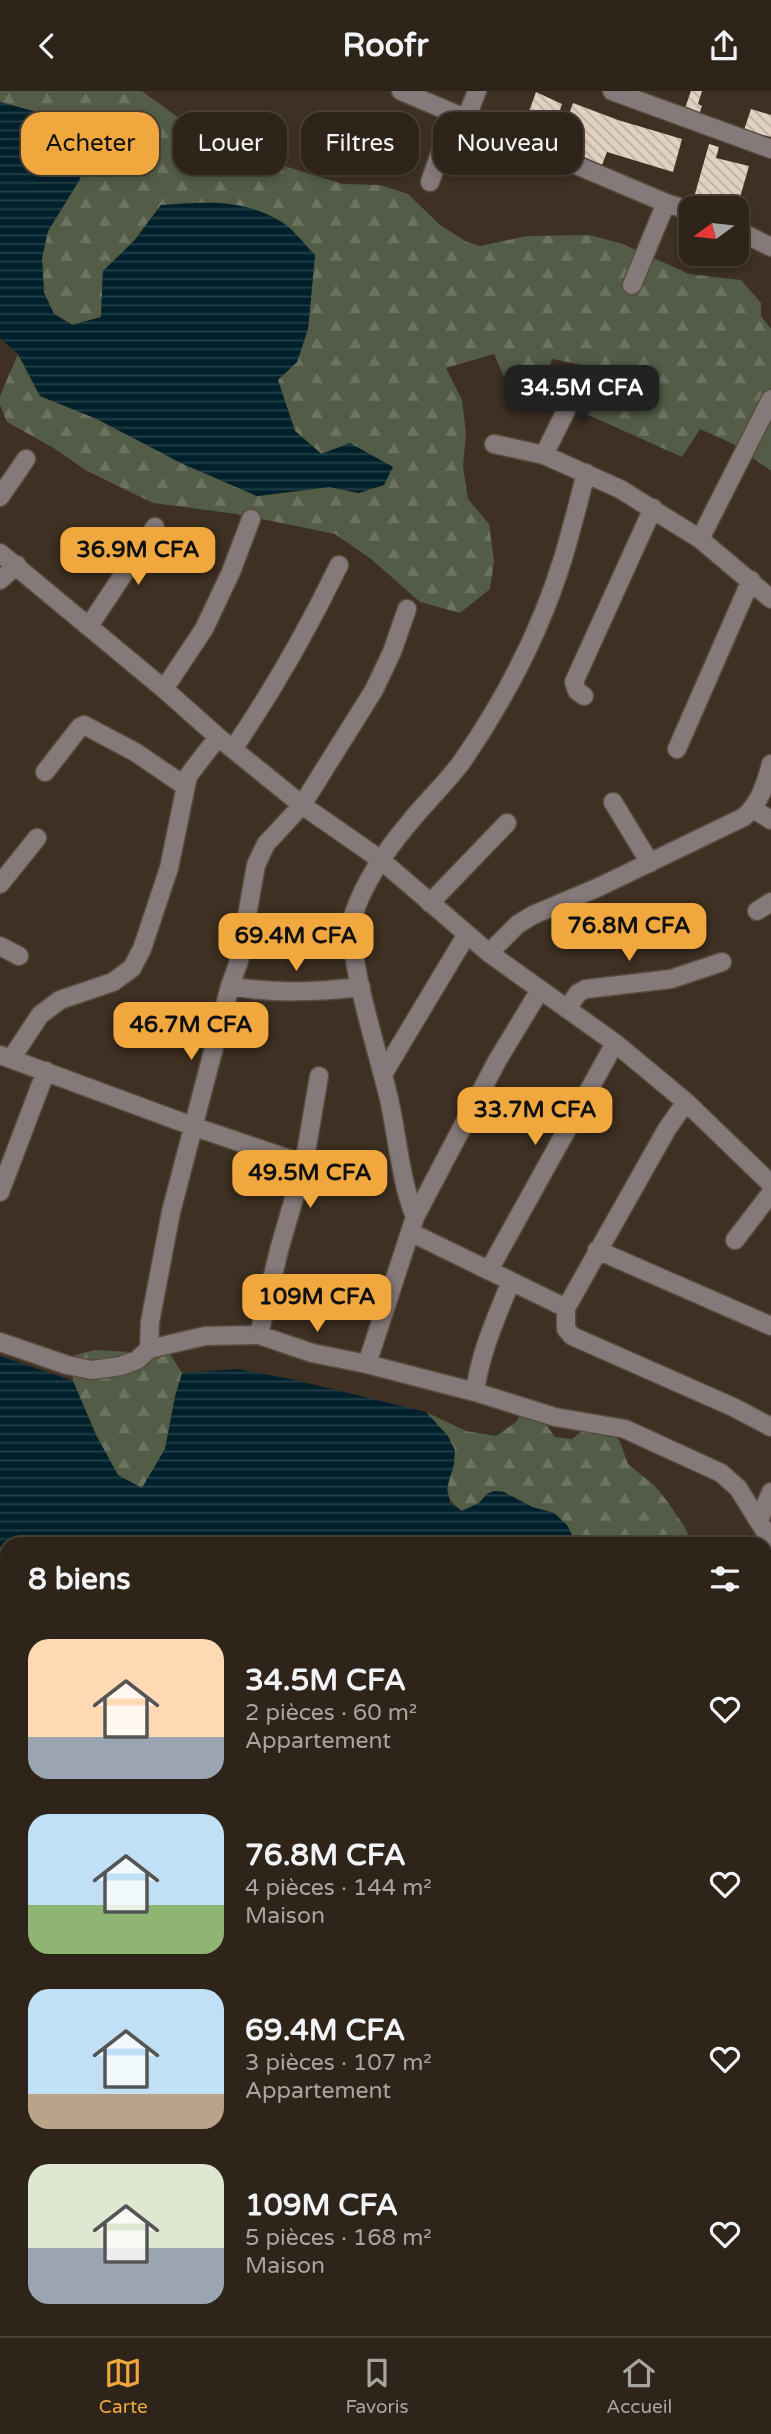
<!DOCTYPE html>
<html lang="fr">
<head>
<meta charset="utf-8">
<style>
	:root { --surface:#2e241a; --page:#362c23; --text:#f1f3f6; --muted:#a7a4a2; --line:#494139; --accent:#efa73e }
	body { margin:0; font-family:"Varela Round",sans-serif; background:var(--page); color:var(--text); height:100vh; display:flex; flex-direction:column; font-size:26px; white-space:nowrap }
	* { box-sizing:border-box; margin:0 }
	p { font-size:23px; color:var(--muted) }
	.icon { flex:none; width:38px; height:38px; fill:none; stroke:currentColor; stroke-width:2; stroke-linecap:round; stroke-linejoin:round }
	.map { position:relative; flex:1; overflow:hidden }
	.drawer { position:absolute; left:0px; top:1446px; width:772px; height:800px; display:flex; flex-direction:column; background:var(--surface); border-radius:21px 21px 0 0; box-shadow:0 4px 10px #0003,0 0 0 2px var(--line) }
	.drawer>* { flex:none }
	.top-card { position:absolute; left:21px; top:21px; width:730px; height:63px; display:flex; gap:14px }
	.needle { width:46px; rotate:255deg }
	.controls { position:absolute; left:679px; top:105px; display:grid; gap:14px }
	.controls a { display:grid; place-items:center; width:70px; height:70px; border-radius:14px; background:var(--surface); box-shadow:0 4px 10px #0003,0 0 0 2px var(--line); font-size:35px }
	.price { position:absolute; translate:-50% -60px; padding:0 16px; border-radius:14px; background:var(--accent); color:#111; font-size:23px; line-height:46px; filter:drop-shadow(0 2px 4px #0008) }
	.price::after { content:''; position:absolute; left:50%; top:42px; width:21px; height:16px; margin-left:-10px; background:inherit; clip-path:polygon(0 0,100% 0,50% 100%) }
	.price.current { background:#222; color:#fff }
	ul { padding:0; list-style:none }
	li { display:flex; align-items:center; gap:21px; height:175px; padding:0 28px }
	li span { display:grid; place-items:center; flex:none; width:196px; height:140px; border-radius:21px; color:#555 }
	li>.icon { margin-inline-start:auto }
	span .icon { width:84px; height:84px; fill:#fffc; stroke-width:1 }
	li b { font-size:30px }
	h2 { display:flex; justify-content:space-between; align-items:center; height:84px; padding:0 28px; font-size:30px }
	.pill { padding:0 24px; border-radius:21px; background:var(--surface); box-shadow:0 4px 10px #0003,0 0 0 2px var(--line); font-size:24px; line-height:63px }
	.pill.current { background:var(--accent); color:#111 }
	header { display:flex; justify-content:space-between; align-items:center; height:91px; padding:0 28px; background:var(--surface); font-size:32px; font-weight:700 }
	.tabs { display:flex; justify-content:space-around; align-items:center; height:98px; border-top:2px solid var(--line); background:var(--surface); font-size:19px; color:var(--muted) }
	.tabs a { display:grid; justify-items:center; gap:4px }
	.tabs .current { color:var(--accent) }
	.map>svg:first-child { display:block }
</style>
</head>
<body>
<header><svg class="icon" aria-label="back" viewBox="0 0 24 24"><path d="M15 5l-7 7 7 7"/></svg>Roofr<svg class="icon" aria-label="share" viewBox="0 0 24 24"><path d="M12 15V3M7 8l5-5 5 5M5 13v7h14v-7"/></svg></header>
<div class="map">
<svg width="771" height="2245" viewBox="0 0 771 2245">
	<defs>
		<pattern id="forest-firs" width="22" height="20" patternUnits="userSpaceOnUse" patternTransform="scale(1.75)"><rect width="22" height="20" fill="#535c46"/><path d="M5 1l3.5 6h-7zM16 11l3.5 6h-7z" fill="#6c7360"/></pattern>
		<pattern id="water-rules" width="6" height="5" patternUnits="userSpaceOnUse" patternTransform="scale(1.75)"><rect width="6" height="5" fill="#00212c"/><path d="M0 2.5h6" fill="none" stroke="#25414a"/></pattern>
		<pattern id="building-back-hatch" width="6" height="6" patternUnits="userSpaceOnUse" patternTransform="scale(1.75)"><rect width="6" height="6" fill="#e2d1c0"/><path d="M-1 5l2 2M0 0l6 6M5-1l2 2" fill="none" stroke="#bbaea0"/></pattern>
	</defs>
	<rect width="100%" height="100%" fill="#3e3022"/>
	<path fill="url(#forest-firs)" d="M0,0H142L198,41L268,70L343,93L380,94L408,103L440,134L467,151L480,155L527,145L590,144L623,153L689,183L741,189L761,212V225L771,238V380L733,353L700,338L682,366L566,314L583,274L552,268L538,311L516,314L494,263L446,277L462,309L466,342L463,376L468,408L489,433L494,470L490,498L460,522L420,511L371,468L335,443L237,423L153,412L87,380L52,356L7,331L0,314V305L18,263L40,305L97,328L183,373L257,405L329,396L359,402L393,376L380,370L322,363L295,340L277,289L297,271L308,238L315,164L161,114L134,150L103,180L101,226L73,234L54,223L44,202L42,167L48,140L80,88L76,32L0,11Z
		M94,1259L170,1263L182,1282L175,1306L165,1358L142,1397L118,1385L96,1344L73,1290L72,1265Z
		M527,1313L537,1321L555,1346L572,1348L600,1326L620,1351L628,1373L654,1394L667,1410L684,1435L692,1452H576L567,1434L554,1422L532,1416L504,1401L494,1400L487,1403L479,1412L462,1420C441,1405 447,1395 454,1373L426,1321L466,1340L496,1345L516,1331Z
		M0,1535L7,1545V1670L0,1668Z
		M765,1607L771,1608V1822L765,1820Z"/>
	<path fill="url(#water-rules)" d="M0,11L76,32L86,42L80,88L48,140L42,167L44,202L54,223L72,234L101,226L103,180L134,150L161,114C204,111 241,107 280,130C293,137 304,153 315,164L308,238L297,271L278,289L295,340L321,363L350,352L393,376L384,394L359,402L329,396L257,405L183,373L97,328L40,305L18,263L0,247Z
		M0,1265L73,1290L96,1344L118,1384L142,1397L165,1358L175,1306L182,1282L238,1278L295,1289L426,1321L448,1345L455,1359L454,1373L447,1397L450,1412L462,1420L479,1412L487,1403L494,1400L504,1401L532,1416L554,1422L567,1434L576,1452H7V1545L0,1535Z
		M765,1824L771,1825V1944L765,1943Z"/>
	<path fill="url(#building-back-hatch)" d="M691,0H702L698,13L702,15L699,24L684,20Z
		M536,1L562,13L549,52L522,40Z
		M573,12L618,29L682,48L673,81L607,61L602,74L557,57Z
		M751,18L771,24V46L744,39Z
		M709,53L719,56L716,67L749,75L737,117H719L693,110Z
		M302,2238H342L339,2245H299Z"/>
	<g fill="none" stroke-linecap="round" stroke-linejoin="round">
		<g stroke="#594c3f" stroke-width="21">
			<path id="minor" d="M401,0L666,112L691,120
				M612,0L771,58
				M466,28L477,0
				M430,91L454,23
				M737,139L771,156
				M632,194L666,112
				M494,353L544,364L620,398L700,448L771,508
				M544,364L583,285
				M0,406L26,368
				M700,448L771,308
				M0,462L164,598L218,646L302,714L381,769L489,862L615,952L686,1011L771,1093
				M0,489L17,474
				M89,535L155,436
				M164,598L204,538L231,481L251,428
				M584,605L577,600L574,591L653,417
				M233,658C274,598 307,540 339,474
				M677,658L751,489
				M45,681L80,636L84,634L135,661L185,695
				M613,711L650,772
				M753,718L771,729
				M0,793L37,747
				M430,812L507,732
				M757,820L771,811
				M0,855L19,865
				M489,862L518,833L533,824L599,796L744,726C760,712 766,692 771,673
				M230,895C274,903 316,901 361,896
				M540,899L497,970L415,1126L367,1273L475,1301L555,1326L625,1338L721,1382L738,1397L771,1450
				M567,918L578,902L586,898L671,888L722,871
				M0,964L195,1036L304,1073
				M11,968L40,924L60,909L113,891L132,877L142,858L169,777L188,685L218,646
				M383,983L467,843
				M686,1011L667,1038L566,1217V1238L572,1245L733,1316L771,1336
				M0,1101L46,980
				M415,1126C400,1088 398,1048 389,1008C381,971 342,852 354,822C365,790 387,758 409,732C425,712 445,693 461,672C504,610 542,537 564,464C572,437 579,409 586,382
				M410,1141L566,1217
				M735,1149L771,1102
				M597,1159L771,1235
				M489,1179L615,952
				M259,1244L279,1159L304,1073L319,985
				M0,1251L67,1274L92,1279L121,1275L137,1269L149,1258L205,1245L259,1244L312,1262L367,1273
				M149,1258L150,1231L171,1121L230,895L239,870L256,774L266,753L302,714L374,599L392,561L407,518
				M475,1301C480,1262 496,1227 511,1190
				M759,1429L771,1401
				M0,1653L7,1654
				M0,1704L7,1691
				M0,1933L7,1923
				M765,1970L771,1973
				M765,2044L771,2029
				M765,2066L771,2067
				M765,2126L771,2129
				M0,2152L7,2137
				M46,2245L50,2238
				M106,2245L109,2238
				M237,2245L240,2238
				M363,2245L366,2238
				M529,2245L532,2238
				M663,2245L666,2238"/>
		</g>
		<g stroke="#594c3f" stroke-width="21">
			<path id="major" d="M0,1977L7,1982
				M0,1999L7,2003
				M384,2238L395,2245
				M418,2238L430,2245"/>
		</g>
		<use href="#minor" stroke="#857a79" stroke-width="18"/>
		<use href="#major" stroke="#d6bfbf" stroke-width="18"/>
	</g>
</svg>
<div class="controls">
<a><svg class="needle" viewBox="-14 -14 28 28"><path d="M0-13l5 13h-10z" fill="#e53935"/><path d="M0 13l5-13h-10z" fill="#a7a4a2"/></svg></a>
</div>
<b class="price current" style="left:582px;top:334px">34.5M CFA</b>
<b class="price" style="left:138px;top:496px">36.9M CFA</b>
<b class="price" style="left:629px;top:872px">76.8M CFA</b>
<b class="price" style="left:296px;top:882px">69.4M CFA</b>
<b class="price" style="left:191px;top:971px">46.7M CFA</b>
<b class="price" style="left:535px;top:1056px">33.7M CFA</b>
<b class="price" style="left:310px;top:1119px">49.5M CFA</b>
<b class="price" style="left:317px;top:1243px">109M CFA</b>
<div class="top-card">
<a class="pill current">Acheter</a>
<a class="pill">Louer</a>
<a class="pill">Filtres</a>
<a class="pill">Nouveau</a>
</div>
<section class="drawer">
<h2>8 biens<svg class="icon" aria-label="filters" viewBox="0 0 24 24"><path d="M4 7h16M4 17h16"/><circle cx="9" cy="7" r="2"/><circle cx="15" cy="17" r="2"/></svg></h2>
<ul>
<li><span style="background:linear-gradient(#ffd9b3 70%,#9aa5b1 0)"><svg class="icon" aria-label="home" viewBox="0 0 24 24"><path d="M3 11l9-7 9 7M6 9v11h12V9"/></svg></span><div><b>34.5M CFA</b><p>2 pièces · 60 m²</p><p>Appartement</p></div><svg class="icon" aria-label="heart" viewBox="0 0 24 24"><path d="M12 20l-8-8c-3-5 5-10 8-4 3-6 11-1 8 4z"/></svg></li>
<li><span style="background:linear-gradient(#bfe0f5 65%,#8fb573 0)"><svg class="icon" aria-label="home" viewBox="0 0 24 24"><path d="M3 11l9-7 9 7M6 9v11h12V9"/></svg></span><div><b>76.8M CFA</b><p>4 pièces · 144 m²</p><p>Maison</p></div><svg class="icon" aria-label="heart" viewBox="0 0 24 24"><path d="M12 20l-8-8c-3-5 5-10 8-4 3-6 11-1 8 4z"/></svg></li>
<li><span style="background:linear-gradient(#bfe0f5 75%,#b9a48a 0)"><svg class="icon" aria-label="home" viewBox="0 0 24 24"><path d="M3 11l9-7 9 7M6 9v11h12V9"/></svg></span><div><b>69.4M CFA</b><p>3 pièces · 107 m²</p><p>Appartement</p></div><svg class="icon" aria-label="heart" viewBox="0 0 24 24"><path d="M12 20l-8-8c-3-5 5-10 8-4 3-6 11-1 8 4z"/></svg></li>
<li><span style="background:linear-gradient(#dfe7d0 60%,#9aa5b1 0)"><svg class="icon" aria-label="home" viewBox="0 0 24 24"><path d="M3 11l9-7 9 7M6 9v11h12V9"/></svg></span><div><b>109M CFA</b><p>5 pièces · 168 m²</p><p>Maison</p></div><svg class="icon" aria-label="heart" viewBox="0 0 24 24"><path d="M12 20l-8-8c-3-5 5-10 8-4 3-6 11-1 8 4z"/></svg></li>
</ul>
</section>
</div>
<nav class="tabs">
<a class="current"><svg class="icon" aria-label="map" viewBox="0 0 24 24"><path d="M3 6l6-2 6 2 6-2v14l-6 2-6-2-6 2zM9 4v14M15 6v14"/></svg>Carte</a>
<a><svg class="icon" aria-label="saved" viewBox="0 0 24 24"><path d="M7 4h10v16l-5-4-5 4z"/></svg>Favoris</a>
<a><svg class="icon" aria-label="home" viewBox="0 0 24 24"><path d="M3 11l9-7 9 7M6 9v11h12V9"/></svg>Accueil</a>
</nav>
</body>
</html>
